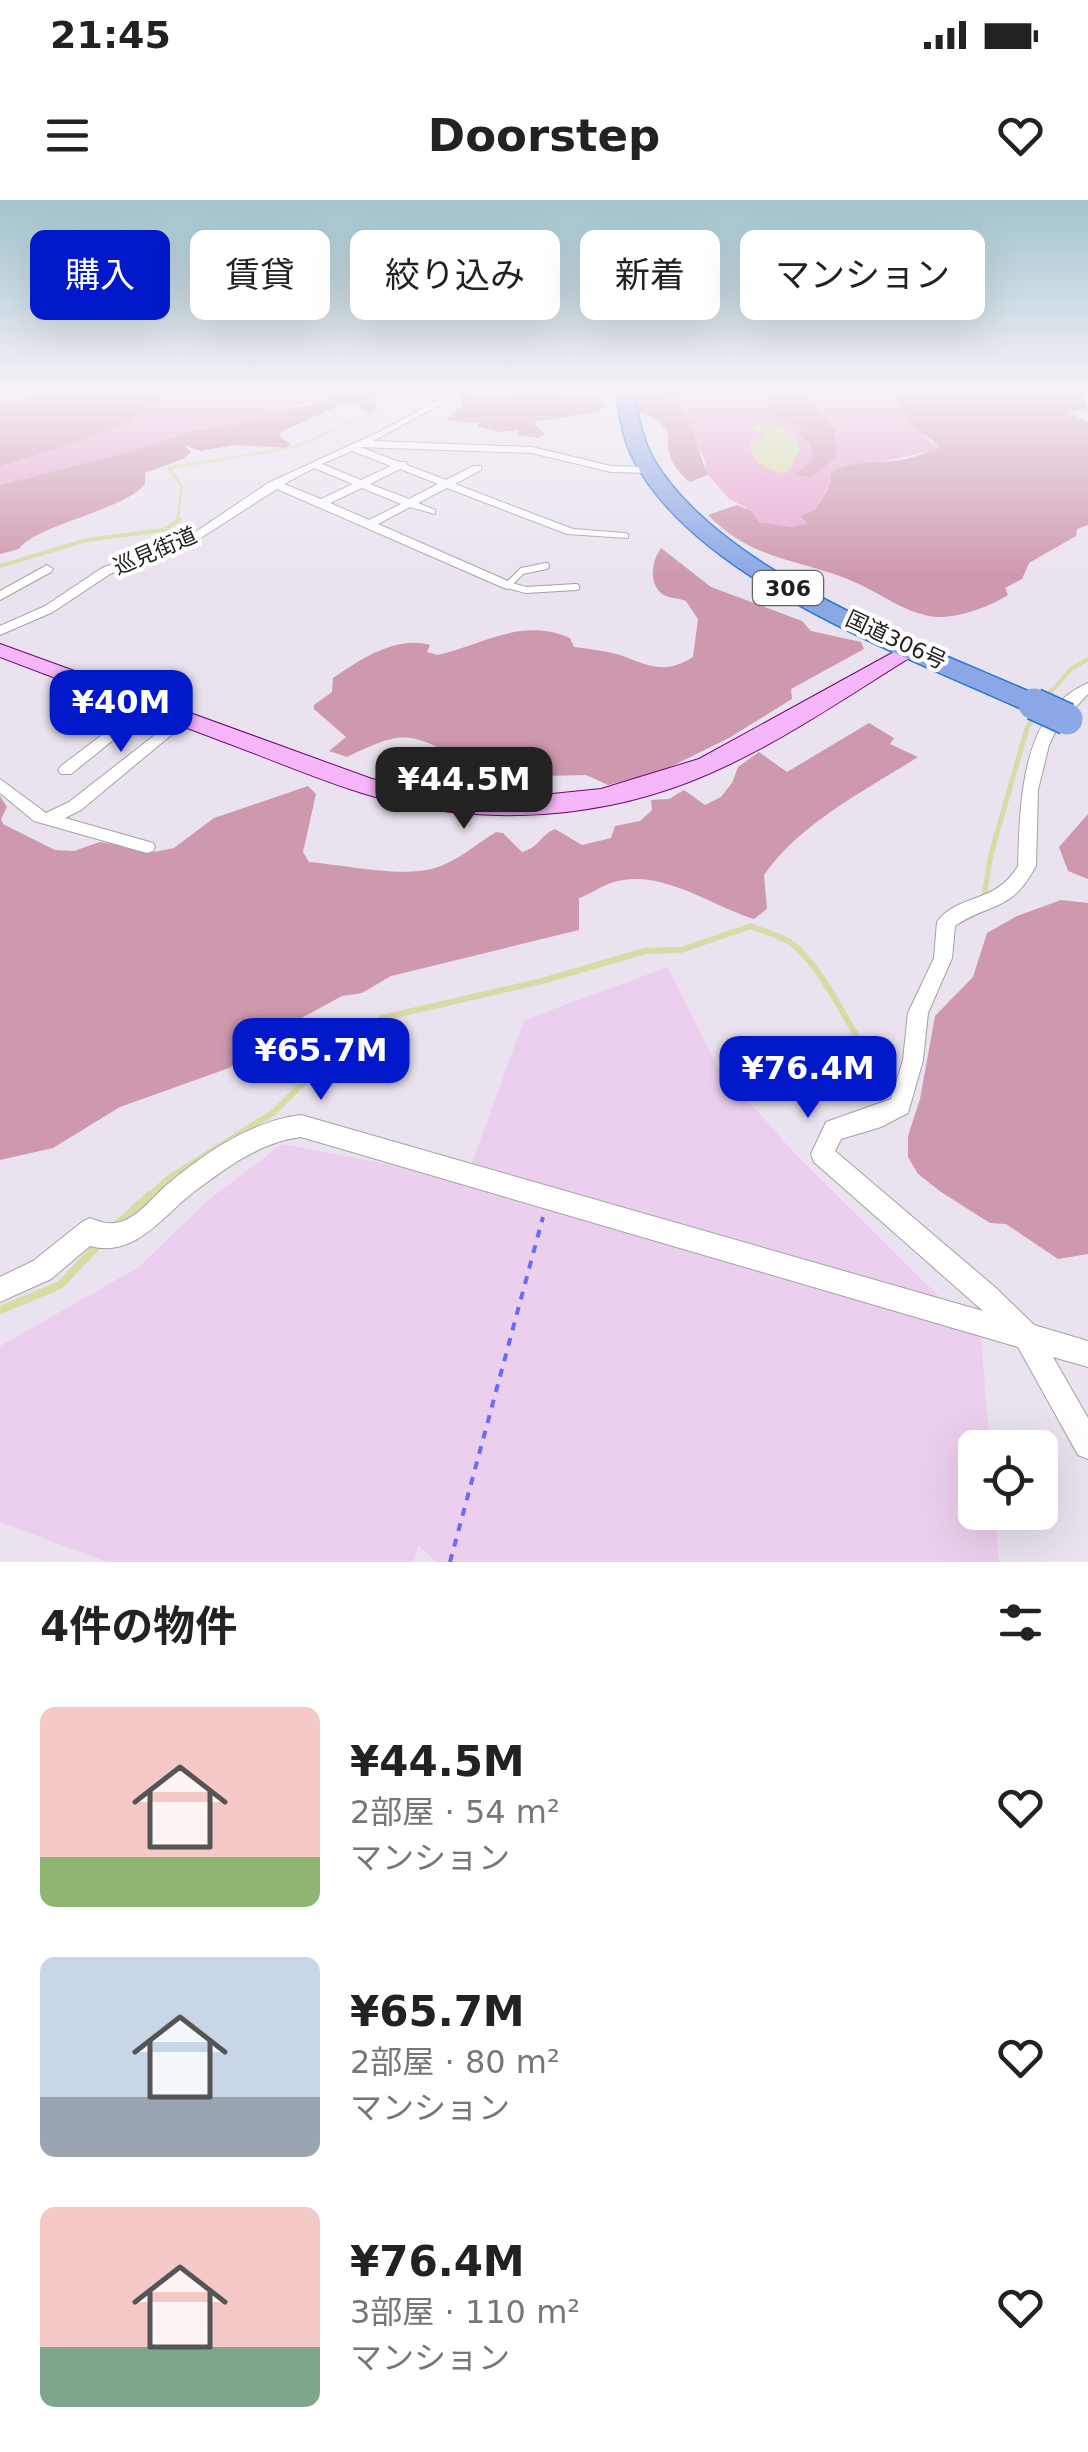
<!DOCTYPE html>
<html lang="ja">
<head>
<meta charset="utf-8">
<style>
	:root { --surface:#fff; --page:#f6f6f6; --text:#222; --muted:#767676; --accent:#0119ca }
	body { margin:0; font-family:"DejaVu Sans","Noto Sans JP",sans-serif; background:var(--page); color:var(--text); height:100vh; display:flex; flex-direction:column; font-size:38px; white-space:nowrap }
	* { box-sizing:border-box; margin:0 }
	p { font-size:32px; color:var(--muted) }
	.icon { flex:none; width:55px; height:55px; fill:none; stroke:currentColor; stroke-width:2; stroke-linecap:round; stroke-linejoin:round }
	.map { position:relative; height:1362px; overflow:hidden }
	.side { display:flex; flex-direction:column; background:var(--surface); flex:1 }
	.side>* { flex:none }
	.top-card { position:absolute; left:30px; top:30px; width:1030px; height:90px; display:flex; gap:20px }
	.buttons { position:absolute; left:958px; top:1230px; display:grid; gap:20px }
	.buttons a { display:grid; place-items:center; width:100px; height:100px; border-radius:15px; background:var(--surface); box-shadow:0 10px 40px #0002; font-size:50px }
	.price { position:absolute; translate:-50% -85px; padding:0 22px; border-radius:20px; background:var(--accent); color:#fff; font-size:32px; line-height:65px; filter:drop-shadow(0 2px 5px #0008) }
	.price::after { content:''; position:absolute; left:50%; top:60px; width:30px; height:22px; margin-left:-15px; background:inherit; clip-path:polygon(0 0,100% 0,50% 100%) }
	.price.current { background:#222; color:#fff }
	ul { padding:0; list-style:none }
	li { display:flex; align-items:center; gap:30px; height:250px; padding:0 40px }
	li span { display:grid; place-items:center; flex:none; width:280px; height:200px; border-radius:15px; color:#555 }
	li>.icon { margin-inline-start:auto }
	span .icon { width:120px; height:120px; fill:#fffc; stroke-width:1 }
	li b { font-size:42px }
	h2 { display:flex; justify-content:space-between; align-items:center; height:120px; padding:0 40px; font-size:42px }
	.pill { padding:0 35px; border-radius:15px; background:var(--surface); box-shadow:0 10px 40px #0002; font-size:35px; line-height:90px }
	.pill.current { background:var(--accent); color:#fff }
	.status { display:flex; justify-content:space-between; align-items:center; height:70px; padding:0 50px; background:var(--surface); direction:ltr }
	.status svg { height:28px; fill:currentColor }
	header { display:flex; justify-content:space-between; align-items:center; height:130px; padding:0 40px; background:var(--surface); font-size:45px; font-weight:700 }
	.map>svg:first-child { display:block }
</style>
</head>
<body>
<div class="status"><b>21:45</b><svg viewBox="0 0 49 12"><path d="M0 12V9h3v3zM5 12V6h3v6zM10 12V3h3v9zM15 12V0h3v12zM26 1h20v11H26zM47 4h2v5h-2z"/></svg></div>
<header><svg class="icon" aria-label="menu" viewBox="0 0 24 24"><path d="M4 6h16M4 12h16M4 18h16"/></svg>Doorstep<svg class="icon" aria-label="heart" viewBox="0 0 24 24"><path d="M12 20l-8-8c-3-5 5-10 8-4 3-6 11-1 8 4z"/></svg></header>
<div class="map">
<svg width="1088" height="1362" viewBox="0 0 1088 1362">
	<rect width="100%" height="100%" fill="#eae3ef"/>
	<path fill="#eccfee" d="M668,767L717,865L795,954L981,1138L990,1247L975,1248V1312L995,1313L999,1362H436L418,1345L414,1362H107L0,1322V1146L139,1067L207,1001L282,944L466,979L524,820Z"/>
	<path fill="#e9a9d0" d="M0,187H369L275,211L256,221L193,231L135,250L0,285Z
		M684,187H903L894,190L904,218L940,249L831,273C830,288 822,297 815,310L801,317L807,323L792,327L759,322L745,307L729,299L705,271V261L691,230L668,196L685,190Z"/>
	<path fill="#ce98ae" d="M72,187H187L160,195L162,200C143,206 140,218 123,225C82,241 42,253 0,266V206Z
		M354,187H382L387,191L375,198L376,209L370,213L361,209L358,202H347L281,232L280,237L291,244L286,248L235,245L200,251L184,245L191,252L183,259L145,273V284C125,310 33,326 19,349L0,354V285L135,250L193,231L256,221L270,212L314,204Z
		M532,187H556L560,195L596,197L606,205L599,212L537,221L534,224L545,234L538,238L519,235L518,230L501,232L478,227L479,223L445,220L462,206L460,197L464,194L508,199Z
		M642,187H684L679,196L670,197C694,213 696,251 708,275L690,282C672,268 666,253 668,231L655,218L639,213L635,194Z
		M772,187H815L801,191L835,230L836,257L811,277L795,274L813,260L810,243L798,234L803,228L780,219L767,204Z
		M903,187H1088L1082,195L1088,208L1068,213L1088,222V325L1077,329L1076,336L1029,363L1022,379L1005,388L1008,395C989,407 959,418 936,417C908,414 884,396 859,384C803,358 756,364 708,315L737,305L751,311L759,322L792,327L807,323L800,316L815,310C822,298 831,288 831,273C856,258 880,265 906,259C917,256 928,251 939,249C932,233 908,233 904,212L898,210L901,205L891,194Z
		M661,348L711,387L802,421L811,431L861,442L864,449L791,489L792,499L729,538L662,571L608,585L586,575L548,576L544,591C503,596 471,597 453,556C405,527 393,536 347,557L329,551L346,537L314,509V505L332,492L333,478C359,460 396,435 430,445L427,452L438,455C484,444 522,417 570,438L574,447C590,449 608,451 623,456C651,467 666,474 693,457L698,419L686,401C679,398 667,398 662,394C648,382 652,361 661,348Z
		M869,523L894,538L890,544L918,557C866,590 800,623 764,675L767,709L754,719C708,705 658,665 608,684C598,688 589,695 579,698V730L391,776L362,793L342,796L276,832L229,868L120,907L53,948L0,960V596L7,607L1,619L3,624L55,650L74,651L100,642L154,652L174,648L214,618L308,586L316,594L303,652L309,662C344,665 403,678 435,668C458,661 476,644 496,632L503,633L522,652C540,647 540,635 555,629L582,645L611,638L615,626L640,621L652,610L651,600L669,599L684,590L705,605L721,597L732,583L738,567L759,552L787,572Z
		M1088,614V679L1068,671L1059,647Z
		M1061,700L1088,703V1054L1058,1059L1006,1024L990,1023L941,992L918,974L908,957V936L920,899L935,816L973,777L987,733L1017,716Z"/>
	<path fill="#d6dca4" d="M769,223C785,227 796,233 800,250L789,270L783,273C766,270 750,262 750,243L764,235L751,227Z"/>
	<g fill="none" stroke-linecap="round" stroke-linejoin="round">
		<path stroke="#d6dca4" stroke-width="2.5" d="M177,321L182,287L169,268L295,247L390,205"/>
		<path stroke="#d6dca4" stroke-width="4" d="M0,366L86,340L164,330L180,319
			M1050,493L1071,469L1088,459"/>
		<path stroke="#d6dca4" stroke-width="5" d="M1046,497L1052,490
			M984,696L991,654L1027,528L1035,515"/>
		<path stroke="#d6dca4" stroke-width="6" d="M147,998L169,978L274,912L338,848L382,818L542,781L645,751L681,750L751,726C764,732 783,736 794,745C828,774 851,836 882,873"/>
		<path stroke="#d6dca4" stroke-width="8" d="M114,1027L150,995
			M0,1110L60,1085L100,1043"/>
		<g stroke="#a2a2a2" stroke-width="8">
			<path id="lane" d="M504,384L526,390L576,387
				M507,386L522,371L546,366"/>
		</g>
		<g stroke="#a2a2a2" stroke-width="2">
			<path id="street" d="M462,187H472L373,241L532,247L611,266L649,267L654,270L649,273L611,272L532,253L360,247L399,262H406L407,265L446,280L473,266H481V270L455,284L573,329L624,333L628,334V338L567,334L447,288L418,303L435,310V314L410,307L378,324L508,381L510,384L504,388L277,289L196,341L110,374L53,412L0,435V426L45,406L102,368L188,337L268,283L381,231ZM352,251L391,266L361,280L322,264ZM314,268L353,284L321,299L284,284ZM400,269L438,284L409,299L370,284ZM362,288L401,304L369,320L330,303Z
				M47,365L53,369L51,372L0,400V391Z
				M1088,483V494L1058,526L1049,545L1038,590L1036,666L1033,671C1010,712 989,703 955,726L952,758L928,813L923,860L908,913L881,927L841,939L835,951L996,1088L1034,1125L1088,1141V1167L1053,1157L1088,1218V1259L1078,1255L1018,1147L301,937C259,942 223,970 190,995C160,1019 134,1058 90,1046L51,1079L0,1102V1077L33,1061L82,1022L90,1018C100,1022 108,1025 120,1022C139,1017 154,995 169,983C206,952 252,921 301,915L983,1111L814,962L811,954L826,922L891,899L903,860L908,813L934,758L937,722C958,693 995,705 1018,666C1020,604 1020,512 1088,483Z
				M148,500L153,502V508L71,574H61L58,570L61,566Z
				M183,513L188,515V521L81,610L65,618L153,643L155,647L153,651L147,653L34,621L0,593V579L46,613L69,602Z"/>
		</g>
		<g stroke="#730574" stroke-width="2">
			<path id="secondary" d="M912,442L922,448L919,452C844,498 771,550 689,582C585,622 467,626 362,593C316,579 271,559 227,543C151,514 76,486 0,457V444L372,579L444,593L523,597L601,589L699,559Z"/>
		</g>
		<g stroke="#2477d9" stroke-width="3">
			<path id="highway" d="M616,187H632C638,211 641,238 654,260C722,374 924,445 1044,498L1048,504L1044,510H1024C904,455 689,378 631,254C621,233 619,209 616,187Z"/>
		</g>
		<path stroke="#6a6cf9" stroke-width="4" stroke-dasharray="8 8" stroke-linecap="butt" d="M450,1362L543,1017"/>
		<use href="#lane" stroke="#fff" stroke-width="6"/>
		<use href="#street" fill="#fff" fill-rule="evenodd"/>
		<use href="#secondary" fill="#f5b7f9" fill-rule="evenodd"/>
		<use href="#highway" fill="#8ba7e6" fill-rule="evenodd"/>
		<g stroke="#2477d9" stroke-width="34" stroke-linecap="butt">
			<path id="highway-bridge" d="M1034,504L1067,519"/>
		</g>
		<use href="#highway-bridge" stroke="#8ba7e6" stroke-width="31"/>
	</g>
	<linearGradient id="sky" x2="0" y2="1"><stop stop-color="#a1c4cd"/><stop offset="0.5" stop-color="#f6f2f8"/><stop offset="1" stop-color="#f6f2f8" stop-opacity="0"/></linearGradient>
	<rect width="1088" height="377" fill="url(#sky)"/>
	<g text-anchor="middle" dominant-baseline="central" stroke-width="8" stroke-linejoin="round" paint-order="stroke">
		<g font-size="22" fill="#1e1e1e" stroke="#fff">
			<text transform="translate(155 351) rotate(-23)">巡見街道</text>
			<text transform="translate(896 440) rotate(25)">国道306号</text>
		</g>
		<rect fill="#fff" stroke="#626262" stroke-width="2.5" x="753" y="371" width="70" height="34" rx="8"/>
		<g font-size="22" font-weight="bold" fill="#1e1e1e">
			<text x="788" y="388">306</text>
		</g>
	</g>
</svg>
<div class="buttons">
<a><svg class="icon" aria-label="locate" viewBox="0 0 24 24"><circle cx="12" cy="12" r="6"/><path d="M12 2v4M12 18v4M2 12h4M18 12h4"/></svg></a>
</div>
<b class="price" style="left:121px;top:555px">¥40M</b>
<b class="price current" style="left:464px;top:632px">¥44.5M</b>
<b class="price" style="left:321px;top:903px">¥65.7M</b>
<b class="price" style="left:808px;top:921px">¥76.4M</b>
<div class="top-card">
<a class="pill current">購入</a>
<a class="pill">賃貸</a>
<a class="pill">絞り込み</a>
<a class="pill">新着</a>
<a class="pill">マンション</a>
</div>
</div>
<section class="side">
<h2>4件の物件<svg class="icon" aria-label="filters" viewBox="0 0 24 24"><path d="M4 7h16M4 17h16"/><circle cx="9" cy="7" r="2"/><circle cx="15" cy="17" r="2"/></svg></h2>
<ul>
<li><span style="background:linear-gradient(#f6c9c9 75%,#8fb573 0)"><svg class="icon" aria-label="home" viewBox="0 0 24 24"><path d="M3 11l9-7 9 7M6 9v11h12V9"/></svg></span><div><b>¥44.5M</b><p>2部屋 · 54 m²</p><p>マンション</p></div><svg class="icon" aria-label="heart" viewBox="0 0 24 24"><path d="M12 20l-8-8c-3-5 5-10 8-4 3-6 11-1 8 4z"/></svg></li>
<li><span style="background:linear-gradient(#c9d6e8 70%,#9aa5b1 0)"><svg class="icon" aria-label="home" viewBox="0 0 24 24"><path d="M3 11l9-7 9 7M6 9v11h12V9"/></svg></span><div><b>¥65.7M</b><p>2部屋 · 80 m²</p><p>マンション</p></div><svg class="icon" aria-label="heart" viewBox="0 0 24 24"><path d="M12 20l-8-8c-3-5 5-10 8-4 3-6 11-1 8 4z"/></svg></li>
<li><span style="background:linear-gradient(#f6c9c9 70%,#7fa58c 0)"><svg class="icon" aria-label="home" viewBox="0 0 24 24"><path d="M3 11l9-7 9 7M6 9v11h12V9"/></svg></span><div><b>¥76.4M</b><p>3部屋 · 110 m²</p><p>マンション</p></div><svg class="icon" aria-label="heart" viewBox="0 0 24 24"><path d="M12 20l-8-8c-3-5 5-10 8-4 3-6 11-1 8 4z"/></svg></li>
</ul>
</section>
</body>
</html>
